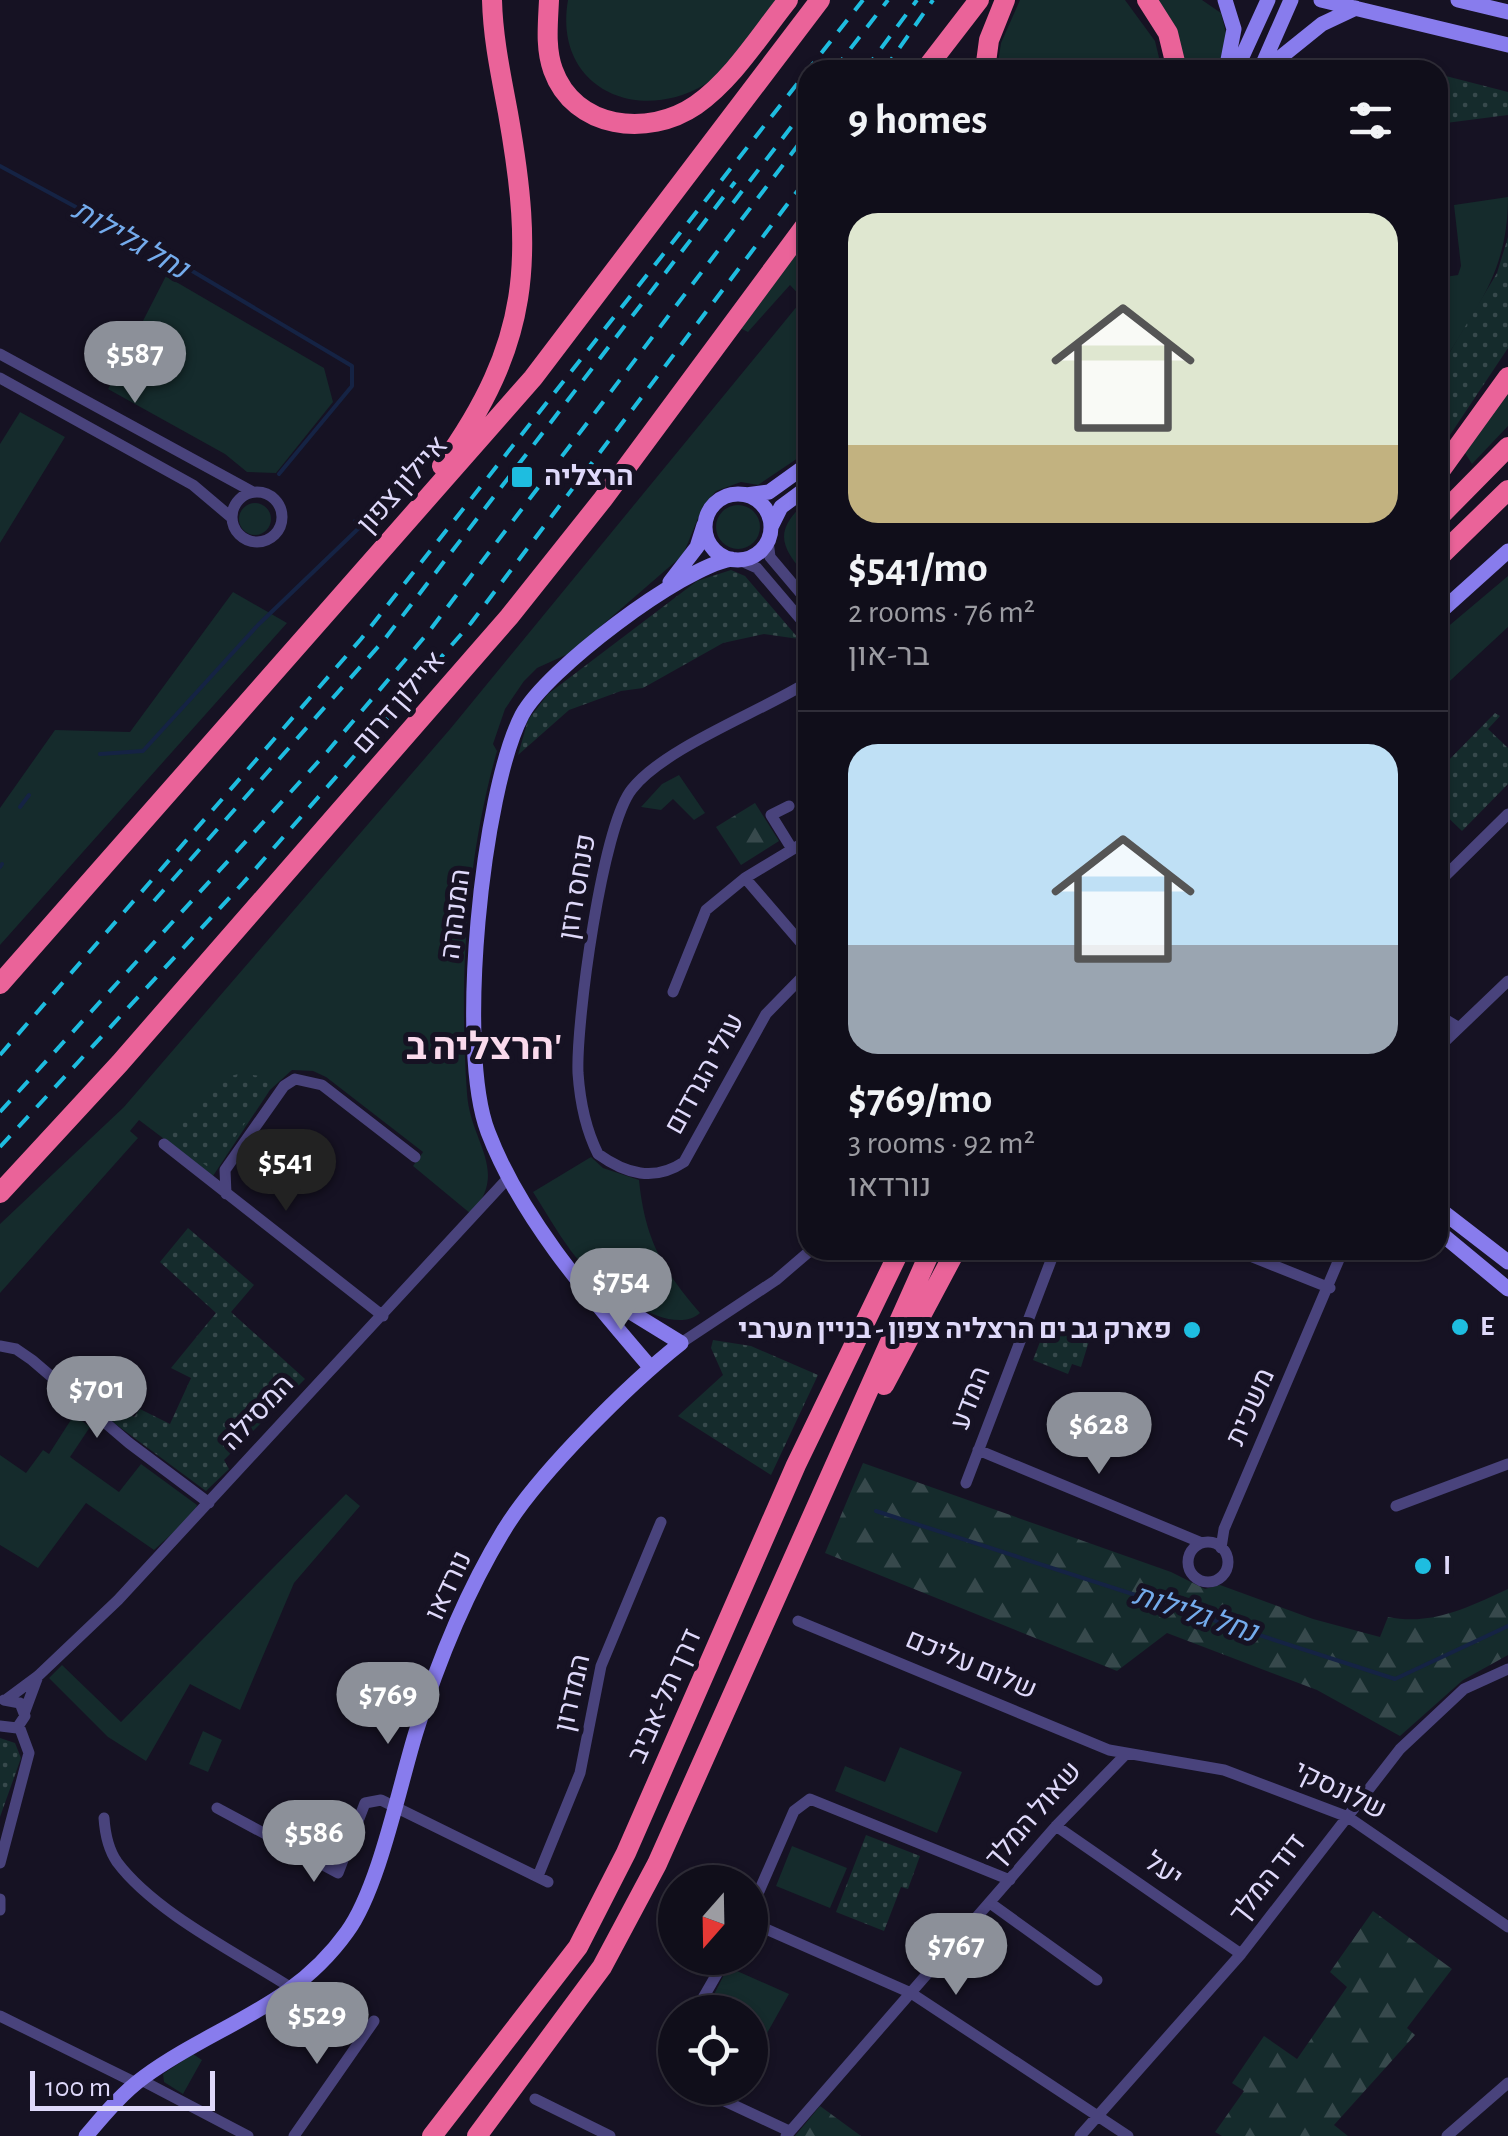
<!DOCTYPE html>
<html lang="en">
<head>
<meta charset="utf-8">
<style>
	:root { --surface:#100e1a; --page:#1e1c27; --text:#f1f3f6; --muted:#9c9ca2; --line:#302e39; --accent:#8c9099 }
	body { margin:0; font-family:"Alegreya Sans",Heebo,sans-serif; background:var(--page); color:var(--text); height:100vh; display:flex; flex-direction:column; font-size:38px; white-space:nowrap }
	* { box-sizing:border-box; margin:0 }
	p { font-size:32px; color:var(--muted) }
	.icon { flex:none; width:55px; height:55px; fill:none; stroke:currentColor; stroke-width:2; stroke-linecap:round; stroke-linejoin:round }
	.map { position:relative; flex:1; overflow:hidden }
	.details { position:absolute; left:798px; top:60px; width:650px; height:1200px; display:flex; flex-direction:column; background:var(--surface); border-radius:30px; box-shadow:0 2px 8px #0004,0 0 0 2px var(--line) }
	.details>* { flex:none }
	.needle { width:65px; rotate:200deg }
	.fabs { position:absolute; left:658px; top:1865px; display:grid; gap:20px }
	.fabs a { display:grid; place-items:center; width:110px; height:110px; border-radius:50%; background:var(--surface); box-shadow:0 2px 8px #0004,0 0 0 2px var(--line); font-size:50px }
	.scale { position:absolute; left:30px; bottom:25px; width:185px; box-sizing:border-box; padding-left:10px; border:5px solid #dfd9fa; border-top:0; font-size:28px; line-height:35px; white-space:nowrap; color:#dfd9fa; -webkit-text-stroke:8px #161223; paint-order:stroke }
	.price { position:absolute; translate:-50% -85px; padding:0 22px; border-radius:35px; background:var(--accent); color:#fff; font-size:32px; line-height:65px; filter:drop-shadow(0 2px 5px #0008) }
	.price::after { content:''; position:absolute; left:50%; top:60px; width:30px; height:22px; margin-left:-15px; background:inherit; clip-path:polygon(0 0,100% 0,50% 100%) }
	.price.current { background:#222; color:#fff }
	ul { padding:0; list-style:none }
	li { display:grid; align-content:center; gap:20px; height:530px; padding:0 50px }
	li+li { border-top:2px solid var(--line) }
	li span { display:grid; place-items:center; height:310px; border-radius:30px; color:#555 }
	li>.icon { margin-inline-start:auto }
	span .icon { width:180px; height:180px; fill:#fffc; stroke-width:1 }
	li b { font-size:42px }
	h2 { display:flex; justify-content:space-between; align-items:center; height:120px; padding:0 50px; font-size:42px }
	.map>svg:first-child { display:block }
</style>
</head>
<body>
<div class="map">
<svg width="1508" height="2136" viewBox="0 0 1508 2136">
	<defs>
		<pattern id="forest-firs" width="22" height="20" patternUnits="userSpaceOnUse" patternTransform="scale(2.5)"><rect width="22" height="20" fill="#152b2c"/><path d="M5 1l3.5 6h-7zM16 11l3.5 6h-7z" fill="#37494c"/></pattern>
		<pattern id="park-dots" width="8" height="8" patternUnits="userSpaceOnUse" patternTransform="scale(2.5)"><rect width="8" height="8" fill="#152b2c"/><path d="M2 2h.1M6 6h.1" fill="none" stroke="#37494c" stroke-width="1.8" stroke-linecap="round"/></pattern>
	</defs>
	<rect width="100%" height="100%" fill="#161223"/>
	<path fill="#152b2c" d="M568,0H783C759,27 735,66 704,85C635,125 553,86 568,0Z
		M1020,0H1125L1155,41L1162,70H997L1001,43Z
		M1152,0H1202L1221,13L1227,37L1217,70H1183Z
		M1508,197C1508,274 1475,308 1438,372V278L1458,275L1461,266L1454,205Z
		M807,235V452L758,485L741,482L716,491L703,506L683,555L570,653L537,668L524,681L505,709L493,744L497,751C466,860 459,981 467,1093C470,1143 510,1170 471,1214L413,1166L423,1152L326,1077L313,1071L292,1070L270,1090L213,1176L139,1120L130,1131L138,1138L0,1293V1224L124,1107L451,728L803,299L790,285L748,332L738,327Z
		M166,276L324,368L333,402L276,473L247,472L225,454L108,389Z
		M1508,392V426L1472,464L1465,453Z
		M20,412L65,437L0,543V444Z
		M807,501V577C780,546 773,531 807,501Z
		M239 519a16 16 0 1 1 32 0a16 16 0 1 1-32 0Z
		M716 527a22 22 0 1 1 44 0a22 22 0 1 1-44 0Z
		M1508,576V627L1438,692V635Z
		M233,592L287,623L0,945V808L55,730L130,732Z
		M679,775L705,813L694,820L673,799L661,810L641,807L662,784Z
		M591,1157L603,1168L639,1180C645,1239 662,1269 700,1313C668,1341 592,1279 571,1251C557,1232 545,1211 533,1192Z
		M74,1415L90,1427L70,1457L119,1492L141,1464L197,1505L195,1513L154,1550L86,1503L38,1568L0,1545V1455L26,1473L43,1450L49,1454Z
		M346,1494L360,1506L294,1583L240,1710L190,1684L146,1761L108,1737L49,1678L62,1665L121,1722Z
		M203,1731L222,1740L208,1772L189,1764Z
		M900,1747L962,1772L937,1833L835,1791L845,1766L885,1782Z
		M792,1846L847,1868L830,1908L776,1886Z
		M728,1967L789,1994L761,2044L750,2039V2012H705Z
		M193,2054L202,2060L183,2094L164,2082L163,2074Z"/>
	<path fill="url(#forest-firs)" d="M755,803L779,841L741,865L716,827Z
		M863,1463L1171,1572L1205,1589L1220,1585L1313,1619L1380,1637L1388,1617C1432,1626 1469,1607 1508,1589V1655L1463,1680L1400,1736L1317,1690L1167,1633L1117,1671L825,1553Z
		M1373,1911L1452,1969L1407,2028L1415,2035L1334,2125L1348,2136H1222L1215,2132L1244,2091L1232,2083L1264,2036L1297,2059L1347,1987L1330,1972Z
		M820,2106L861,2136H795Z"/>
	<path fill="url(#park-dots)" d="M1438,74L1508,92V115L1438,124Z
		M1508,237V348L1438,453V372L1497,273Z
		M731,570L745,576L799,639L764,634L723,643L643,688L621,691L569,710L518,755L528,720L548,694L697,581Z
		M1495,713L1500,716L1488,729L1508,748V784L1462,831L1438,808V771Z
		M242,1073L276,1079L212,1170L166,1136L216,1080Z
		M188,1228L254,1285L231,1312L305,1379L224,1460L229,1469L206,1491L102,1414L111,1403L134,1417L140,1409L170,1424L191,1378L171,1368L216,1313L160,1262Z
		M1048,1321L1090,1338L1081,1367L1072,1364L1068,1374L1033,1360Z
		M713,1340L751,1346L818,1375L771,1475L678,1416L723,1375L711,1348Z
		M0,1738L15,1743L21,1758L0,1817Z
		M866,1835L920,1856L908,1889L901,1887L884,1931L836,1912Z"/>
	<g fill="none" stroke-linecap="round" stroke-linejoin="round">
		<path stroke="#152344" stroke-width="4" d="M0,166L172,259L352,366V386L279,474
			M100,754L143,751L258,625L361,526L355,521
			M20,807L29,795
			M0,867L2,864
			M876,1511L1395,1679L1508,1626"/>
		<path stroke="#49437c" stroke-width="11" d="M0,354L253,492
			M0,378L193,485L232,518
			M232 517a25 25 0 1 1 50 0a25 25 0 1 1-50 0Z
			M768,541L770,557L808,602
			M739,560L757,568L808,628
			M808,682C760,712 664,748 632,789C602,826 576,1023 578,1073C580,1102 585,1128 598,1154C626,1174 654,1182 684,1162L766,1014L808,971
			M789,806L771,815L792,849
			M745,878L808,951
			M1438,883L1508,814
			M673,992L706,910L745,878L808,840
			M1438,1015L1456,1026
			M1438,1048L1508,981
			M164,1144L383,1316
			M226,1194L225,1170L284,1086L295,1079L322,1085L415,1157
			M1235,1250L1330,1288
			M681,1343L776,1280L811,1250
			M0,1346L16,1349L32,1360L129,1443L209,1503
			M978,1450L1202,1543
			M966,1483L1055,1250
			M1396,1506L1508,1464
			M1188 1562a20 20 0 1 1 40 0a20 20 0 1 1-40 0Z
			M1221,1548L1224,1529L1343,1250
			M798,1621L1109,1750L1224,1770L1348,1817L1508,1927
			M7,1699L38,1676L118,1600L509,1177
			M25,1711L38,1676
			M0,1726L17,1728L25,1716L20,1703L4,1700
			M217,1808L338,1873L365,1803L381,1800L548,1882
			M104,1818C105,1833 108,1849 117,1862C155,1913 239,1954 293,1989
			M1056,1826L1241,1954
			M0,1863L29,1753L19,1726
			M538,1876L580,1773L601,1666L661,1522
			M0,1899V1910
			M990,1903L1097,1980
			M750,1912L794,1811L810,1799L1010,1880
			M750,1922L911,1993L1128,2136
			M695,2012L726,1958
			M0,2016L136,2083
			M675,2047L666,2069L675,2077
			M141,2080L248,2136
			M697,2088L789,2131
			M535,2099L610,2136
			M294,2136L374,2021
			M786,2136L1056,1826L1126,1754
			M1080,2136L1241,1954L1400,1749L1464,1689L1508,1669
			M1447,2136L1508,2083"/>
		<path stroke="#887ced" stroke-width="15" d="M1225,0L1234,29L1226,70
			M1321,0L1508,45
			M1458,0L1508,12
			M1262,66L1291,0
			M1236,70L1268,0
			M1265,70L1322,24L1356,8
			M705 527a33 33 0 1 1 66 0a33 33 0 1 1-66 0Z
			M746,495L769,492L808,464
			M771,527L781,507L808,487
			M670,582L697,547L704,525
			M1438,614L1508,551
			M1438,1208L1508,1262
			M1438,1231L1508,1289
			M651,1368C591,1298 521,1219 488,1132C456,1050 482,792 522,715C546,670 681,568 731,559
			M86,2136C104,2115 122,2093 144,2077C215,2025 292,2009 347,1932C379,1888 399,1787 416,1732C437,1664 467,1591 504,1530C538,1474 629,1384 681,1343L585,1284"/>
		<path stroke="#ea6399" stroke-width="20" d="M549,0C548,23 545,48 553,70C574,129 648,138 696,105C733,79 760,35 788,0
			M1147,0L1168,33L1177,70
			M925,70L979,0
			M985,70L989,40L1005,0
			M442,466C531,342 534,260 508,113C501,75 493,39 492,0
			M1438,474L1508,377
			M1438,518L1508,447
			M1438,558L1508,490
			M0,984L533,378L820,0
			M0,1193L120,1063L509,617L603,499L808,222
			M884,1385L956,1250
			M432,2136L578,1947L626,1853L796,1465L900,1250
			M477,2136L602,1967L657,1864L931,1250"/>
		<path stroke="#1ebde0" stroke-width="4" stroke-dasharray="15 12" stroke-linecap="butt" d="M834,70L888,0
			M865,70L917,0
			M884,70L933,0
			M733,203L808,105
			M154,901L384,640L735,182
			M0,1055L361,639L863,0
			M0,1112L327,752L427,634L808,132
			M0,1147L243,883L471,623L808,177"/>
	</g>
	<g fill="#1ebde0" stroke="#161223" stroke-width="4">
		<rect x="510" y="465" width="24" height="24" rx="5"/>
		<circle cx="1460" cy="1327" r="10"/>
		<circle cx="1192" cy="1330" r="10"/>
		<circle cx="1423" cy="1566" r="10"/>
	</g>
	<g text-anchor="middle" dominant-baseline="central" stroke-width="10" stroke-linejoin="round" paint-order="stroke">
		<g font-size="28" font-weight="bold" fill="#dfd9fa" stroke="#161223" text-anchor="start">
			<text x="544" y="477">הרצליה</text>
			<text x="1480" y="1327">E</text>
			<text x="1172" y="1330" text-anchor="end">פארק גב ים הרצליה צפון - בניין מערבי</text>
			<text x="1443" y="1566">I</text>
		</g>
		<g font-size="28" fill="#dfd9fa" stroke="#161223">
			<text transform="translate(403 485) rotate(-48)">איילון צפון</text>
			<text transform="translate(399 703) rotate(-49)">איילון דרום</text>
			<text transform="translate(578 887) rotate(-80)">פנחס רוזן</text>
			<text transform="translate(456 914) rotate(-83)">המנהרה</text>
			<text transform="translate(705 1074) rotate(-61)">עולי הגרדום</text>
			<text transform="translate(971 1398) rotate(-69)">המדע</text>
			<text transform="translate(1251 1407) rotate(-66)">משכית</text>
			<text transform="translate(258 1413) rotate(-47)">המסילה</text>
			<text transform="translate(449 1586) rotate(-65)">נורדאו</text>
			<text transform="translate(971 1665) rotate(23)">שלום עליכם</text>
			<text transform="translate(573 1693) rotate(-77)">המדרון</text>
			<text transform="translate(665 1696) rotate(-66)">דרך תל-אביב</text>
			<text transform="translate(1340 1791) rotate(26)">שלונסקי</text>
			<text transform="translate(1034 1815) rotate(-49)">שאול המלך</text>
			<text transform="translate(1163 1870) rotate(35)">יעל</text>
			<text transform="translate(1268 1879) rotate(-52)">דוד המלך</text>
		</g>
		<g font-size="30" font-style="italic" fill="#74abec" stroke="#161223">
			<text transform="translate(130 240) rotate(30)">נחל גלילות</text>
			<text transform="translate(1195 1614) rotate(18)">נחל גלילות</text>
		</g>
		<g font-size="38" font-weight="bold" fill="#fadaec" stroke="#161223">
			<text x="484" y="1048">הרצליה ב'</text>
		</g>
	</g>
</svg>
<div class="fabs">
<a><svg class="needle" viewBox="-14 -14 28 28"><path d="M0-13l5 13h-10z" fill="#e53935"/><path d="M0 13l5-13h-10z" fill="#9c9ca2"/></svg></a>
<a><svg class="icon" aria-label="locate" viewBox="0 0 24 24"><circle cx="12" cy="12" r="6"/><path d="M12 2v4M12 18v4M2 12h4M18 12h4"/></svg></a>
</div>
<div class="scale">100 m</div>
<b class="price" style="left:135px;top:406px">$587</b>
<b class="price current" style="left:286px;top:1214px">$541</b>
<b class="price" style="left:621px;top:1333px">$754</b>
<b class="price" style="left:97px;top:1441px">$701</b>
<b class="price" style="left:1099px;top:1477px">$628</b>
<b class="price" style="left:388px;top:1747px">$769</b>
<b class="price" style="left:314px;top:1885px">$586</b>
<b class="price" style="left:956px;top:1998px">$767</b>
<b class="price" style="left:317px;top:2067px">$529</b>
<section class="details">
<h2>9 homes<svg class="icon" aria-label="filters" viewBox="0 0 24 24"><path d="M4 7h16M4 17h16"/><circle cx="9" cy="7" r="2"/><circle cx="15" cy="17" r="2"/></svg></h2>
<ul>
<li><span style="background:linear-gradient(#dfe7d0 75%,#c2b280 0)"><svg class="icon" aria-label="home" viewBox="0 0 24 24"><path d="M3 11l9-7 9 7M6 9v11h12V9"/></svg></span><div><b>$541/mo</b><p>2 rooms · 76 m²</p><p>בר-און</p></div></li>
<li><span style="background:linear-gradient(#bfe0f5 65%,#9aa5b1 0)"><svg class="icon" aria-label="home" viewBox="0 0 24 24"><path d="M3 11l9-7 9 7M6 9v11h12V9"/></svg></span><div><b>$769/mo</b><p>3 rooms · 92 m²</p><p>נורדאו</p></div></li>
</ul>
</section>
</div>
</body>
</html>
